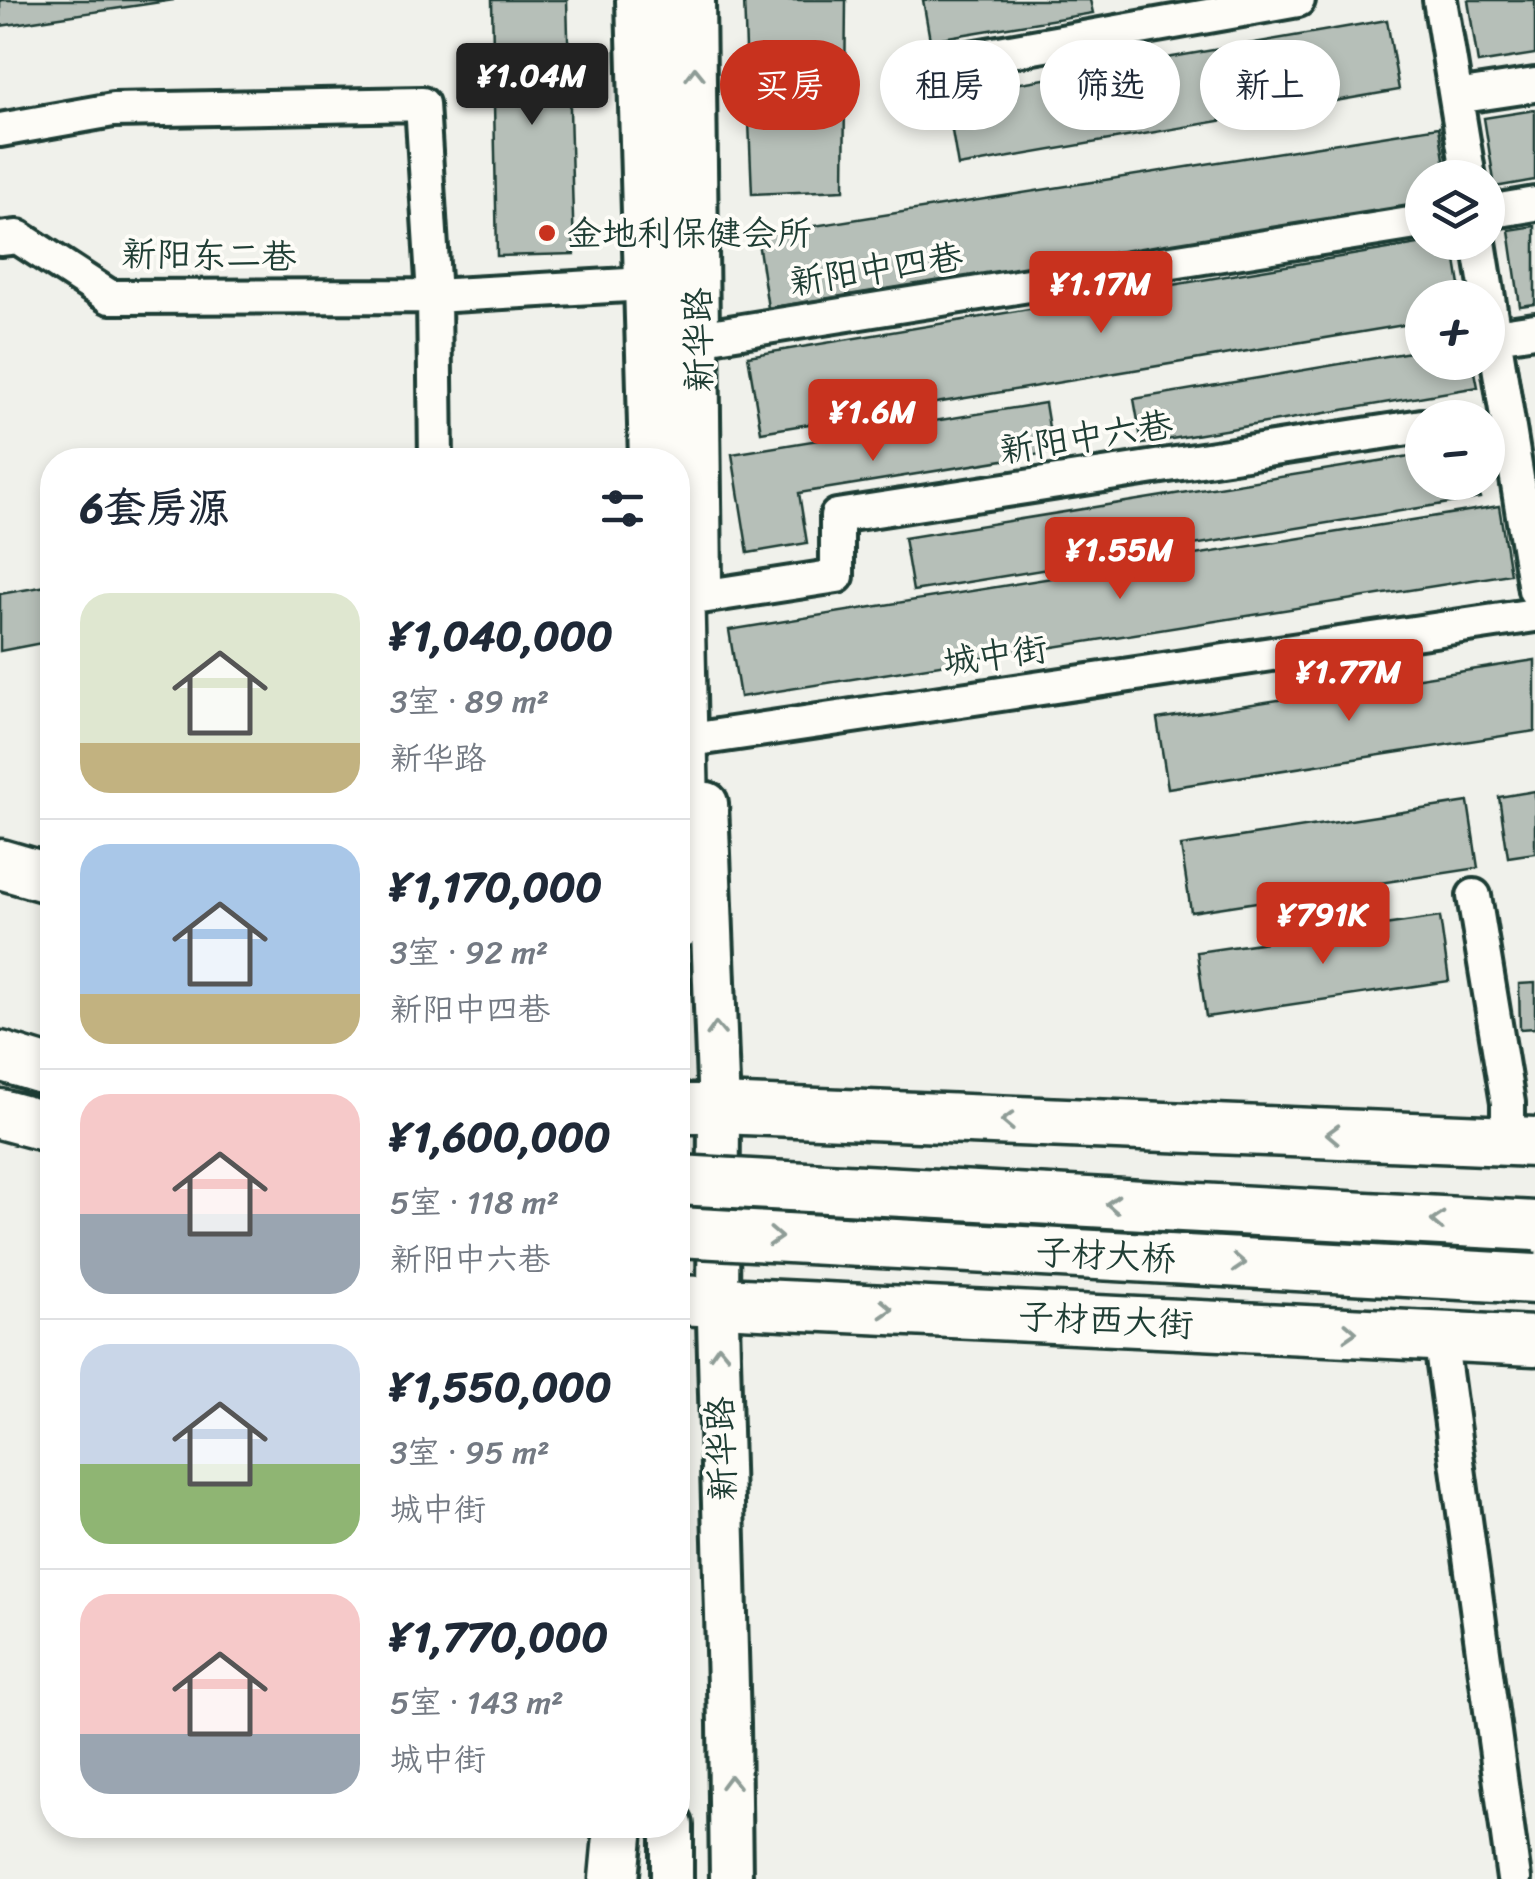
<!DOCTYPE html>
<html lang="zh">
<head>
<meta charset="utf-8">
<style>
	:root { --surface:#fff; --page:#f2f2f3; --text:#1f2937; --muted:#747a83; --line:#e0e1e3; --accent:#c8321e }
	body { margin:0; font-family:Sriracha,"LXGW WenKai TC",sans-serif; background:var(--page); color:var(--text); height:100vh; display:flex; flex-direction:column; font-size:38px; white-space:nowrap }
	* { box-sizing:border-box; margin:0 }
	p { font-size:32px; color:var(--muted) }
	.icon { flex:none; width:55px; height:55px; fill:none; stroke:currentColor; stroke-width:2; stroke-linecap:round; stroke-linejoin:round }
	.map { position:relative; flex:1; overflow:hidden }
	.panel { position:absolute; left:40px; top:448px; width:650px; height:1390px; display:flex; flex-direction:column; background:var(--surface); border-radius:40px; box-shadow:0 5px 15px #0003 }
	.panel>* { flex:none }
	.guide { position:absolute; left:720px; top:40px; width:665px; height:90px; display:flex; gap:20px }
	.fabs { position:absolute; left:1405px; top:160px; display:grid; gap:20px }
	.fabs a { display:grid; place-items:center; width:100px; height:100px; border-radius:50%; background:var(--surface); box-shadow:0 5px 15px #0003; font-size:50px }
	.price { position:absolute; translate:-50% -85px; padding:0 22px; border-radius:10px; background:var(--accent); color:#fff; font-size:32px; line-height:65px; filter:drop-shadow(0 2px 5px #0008) }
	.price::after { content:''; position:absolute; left:50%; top:60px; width:30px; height:22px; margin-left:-15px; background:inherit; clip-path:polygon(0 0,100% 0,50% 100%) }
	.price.active { background:#222; color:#fff }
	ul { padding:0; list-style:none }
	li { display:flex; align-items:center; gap:30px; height:250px; padding:0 40px }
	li+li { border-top:2px solid var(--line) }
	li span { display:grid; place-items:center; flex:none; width:280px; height:200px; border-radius:30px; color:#555 }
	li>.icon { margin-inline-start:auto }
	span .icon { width:120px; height:120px; fill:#fffc; stroke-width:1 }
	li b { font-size:42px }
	h2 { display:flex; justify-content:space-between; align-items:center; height:120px; padding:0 40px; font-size:42px }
	.chip { padding:0 35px; border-radius:45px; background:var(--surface); box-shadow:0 5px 15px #0003; font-size:35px; line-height:90px }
	.chip.active { background:var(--accent); color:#fff }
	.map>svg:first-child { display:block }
</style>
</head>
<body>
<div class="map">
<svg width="1535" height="1879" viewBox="0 0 1535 1879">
	<rect width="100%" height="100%" fill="#f0f1eb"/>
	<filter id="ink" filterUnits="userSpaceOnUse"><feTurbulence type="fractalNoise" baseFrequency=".01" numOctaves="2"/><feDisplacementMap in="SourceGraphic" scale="20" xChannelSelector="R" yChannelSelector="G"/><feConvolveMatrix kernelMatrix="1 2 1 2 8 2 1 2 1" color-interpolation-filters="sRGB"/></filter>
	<g filter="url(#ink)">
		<path fill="#b6bfb8" stroke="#1f3d34" stroke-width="2.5" d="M0,0H174L0,26Z
			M492,0H567L574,254L497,256Z
			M744,0H846L844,190L752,194Z
			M923,0H1090L1093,13L930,40Z
			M1468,0H1535V54L1478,63Z
			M1387,20L1399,90L958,166L946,96Z
			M1535,110V180L1495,187L1484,118Z
			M1439,127L1447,178H1422V205L768,308L757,235Z
			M1535,226V304L1520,306L1509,230Z
			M1430,242H1453L1462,298H1422V322L761,432L748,356Z
			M1422,350V362H1473L1478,387L1142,444L1134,399Z
			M1045,403L1053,452L799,493L807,543L748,553L732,454Z
			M1422,454V482H1477L1480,498L913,591L904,538Z
			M1499,506L1510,574L740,697L729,630Z
			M52,585V641L0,651V594Z
			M1535,660V731L1168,788L1157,719Z
			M1535,791V853L1508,857L1499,797Z
			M1468,802L1478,868L1191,912L1181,846Z
			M1440,917L1449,981L1206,1017L1197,952Z
			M1535,983V1028L1520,1029L1519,984Z"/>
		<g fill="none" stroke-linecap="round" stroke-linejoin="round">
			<g stroke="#1f3d34" stroke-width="40">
				<path id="minor" d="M1440,0L1469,178
					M948,62L1298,0
					M1456,97L1535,85
					M0,130L113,110L422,104L434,296L436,460
					M1488,212L1535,204
					M0,239L18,237L110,297L434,296L645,284
					M1479,242L1535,590
					M1495,336L1535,330
					M698,338L1422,222
					M701,597L837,576V516L1422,426
					M704,738L1535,615
					M1474,896L1508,1103V1141
					M1440,1336L1514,1879"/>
			</g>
			<g stroke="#1f3d34" stroke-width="48">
				<path id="tertiary" d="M637,0L650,460
					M694,0L701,581
					M707,803L719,1109L718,1320L729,1724L731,1879
					M672,1825V1879"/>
			</g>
			<g stroke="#1f3d34" stroke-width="55">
				<path id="secondary" d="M661,0L667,62L676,460
					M678,533L686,902L678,924
					M0,864L52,879
					M0,1056L52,1072
					M678,1109H719L1535,1142
					M0,1114L52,1128
					M678,1300L1535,1341
					M614,1879L619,1825"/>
			</g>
			<use href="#minor" stroke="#fdfcf7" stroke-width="32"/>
			<use href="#tertiary" stroke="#fdfcf7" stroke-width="40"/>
			<use href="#secondary" stroke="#fdfcf7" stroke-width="48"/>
			<g stroke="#1f3d34" stroke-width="55" stroke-linecap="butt">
				<path id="secondary-bridge" d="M678,1180L1535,1226
					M678,1232L1535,1279"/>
			</g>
			<use href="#secondary-bridge" stroke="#fdfcf7" stroke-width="48"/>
		</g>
		<defs><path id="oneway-chevron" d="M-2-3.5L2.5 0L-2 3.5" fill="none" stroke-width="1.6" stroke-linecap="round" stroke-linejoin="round" transform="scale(2.5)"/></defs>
		<g stroke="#8e9c96">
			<use href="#oneway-chevron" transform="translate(695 74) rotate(-91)"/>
			<use href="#oneway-chevron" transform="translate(716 1029) rotate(-92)"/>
			<use href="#oneway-chevron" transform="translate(1008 1121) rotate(-178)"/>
			<use href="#oneway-chevron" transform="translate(1333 1134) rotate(-178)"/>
			<use href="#oneway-chevron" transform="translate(1113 1204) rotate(-177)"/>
			<use href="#oneway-chevron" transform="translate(1438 1221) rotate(-177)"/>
			<use href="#oneway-chevron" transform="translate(775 1237) rotate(3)"/>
			<use href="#oneway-chevron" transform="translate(1239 1263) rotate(3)"/>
			<use href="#oneway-chevron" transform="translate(886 1309) rotate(3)"/>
			<use href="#oneway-chevron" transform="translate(1350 1332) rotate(3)"/>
			<use href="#oneway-chevron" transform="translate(719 1352) rotate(-92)"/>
			<use href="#oneway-chevron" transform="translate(730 1782) rotate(-91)"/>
		</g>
	</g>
	<circle fill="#c8321e" stroke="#fdfcf7" stroke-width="4" cx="547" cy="233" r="10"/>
	<g text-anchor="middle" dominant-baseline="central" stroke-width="8" stroke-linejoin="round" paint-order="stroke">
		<g font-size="35" fill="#1f3d34" stroke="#fdfcf7" text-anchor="start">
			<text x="567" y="233">金地利保健会所</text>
		</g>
		<g font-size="35" fill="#1f3d34" stroke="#fdfcf7">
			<text transform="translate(209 255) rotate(1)">新阳东二巷</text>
			<text transform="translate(876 269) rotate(-9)">新阳中四巷</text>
			<text transform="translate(698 340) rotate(-91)">新华路</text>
			<text transform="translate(1086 437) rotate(-9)">新阳中六巷</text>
			<text transform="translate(995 655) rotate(-8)">城中街</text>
			<text transform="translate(1106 1255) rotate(3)">子材大桥</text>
			<text transform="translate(1106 1320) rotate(3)">子材西大街</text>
			<text transform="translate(721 1449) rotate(-92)">新华路</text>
		</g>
	</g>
</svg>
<div class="fabs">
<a><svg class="icon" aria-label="layers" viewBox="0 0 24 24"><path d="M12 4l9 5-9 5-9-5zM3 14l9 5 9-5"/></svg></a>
<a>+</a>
<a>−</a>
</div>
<b class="price active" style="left:532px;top:128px">¥1.04M</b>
<b class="price" style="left:1101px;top:336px">¥1.17M</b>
<b class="price" style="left:873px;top:464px">¥1.6M</b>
<b class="price" style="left:1120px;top:602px">¥1.55M</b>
<b class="price" style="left:1349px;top:724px">¥1.77M</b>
<b class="price" style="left:1323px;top:967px">¥791K</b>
<div class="guide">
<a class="chip active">买房</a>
<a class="chip">租房</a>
<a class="chip">筛选</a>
<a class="chip">新上</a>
</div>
<section class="panel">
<h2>6套房源<svg class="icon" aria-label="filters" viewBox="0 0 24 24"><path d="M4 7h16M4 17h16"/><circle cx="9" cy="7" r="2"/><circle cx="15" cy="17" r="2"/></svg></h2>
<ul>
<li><span style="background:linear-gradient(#dfe7d0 75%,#c2b280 0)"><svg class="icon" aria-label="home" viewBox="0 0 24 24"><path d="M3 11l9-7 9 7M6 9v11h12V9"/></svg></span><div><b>¥1,040,000</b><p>3室 · 89 m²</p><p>新华路</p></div></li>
<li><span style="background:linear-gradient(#a9c7e8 75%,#c2b280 0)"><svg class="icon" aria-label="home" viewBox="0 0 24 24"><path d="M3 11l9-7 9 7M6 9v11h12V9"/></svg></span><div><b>¥1,170,000</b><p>3室 · 92 m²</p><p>新阳中四巷</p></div></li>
<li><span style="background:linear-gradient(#f6c9c9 60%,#9aa5b1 0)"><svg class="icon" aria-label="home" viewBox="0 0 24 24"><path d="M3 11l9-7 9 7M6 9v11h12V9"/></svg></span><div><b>¥1,600,000</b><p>5室 · 118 m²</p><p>新阳中六巷</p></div></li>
<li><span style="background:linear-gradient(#c9d6e8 60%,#8fb573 0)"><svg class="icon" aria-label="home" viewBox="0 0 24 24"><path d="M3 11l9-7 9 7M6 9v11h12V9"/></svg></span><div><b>¥1,550,000</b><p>3室 · 95 m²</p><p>城中街</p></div></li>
<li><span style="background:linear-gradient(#f6c9c9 70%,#9aa5b1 0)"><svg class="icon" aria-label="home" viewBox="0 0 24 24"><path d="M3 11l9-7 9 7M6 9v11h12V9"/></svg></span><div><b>¥1,770,000</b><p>5室 · 143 m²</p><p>城中街</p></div></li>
</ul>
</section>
</div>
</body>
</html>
